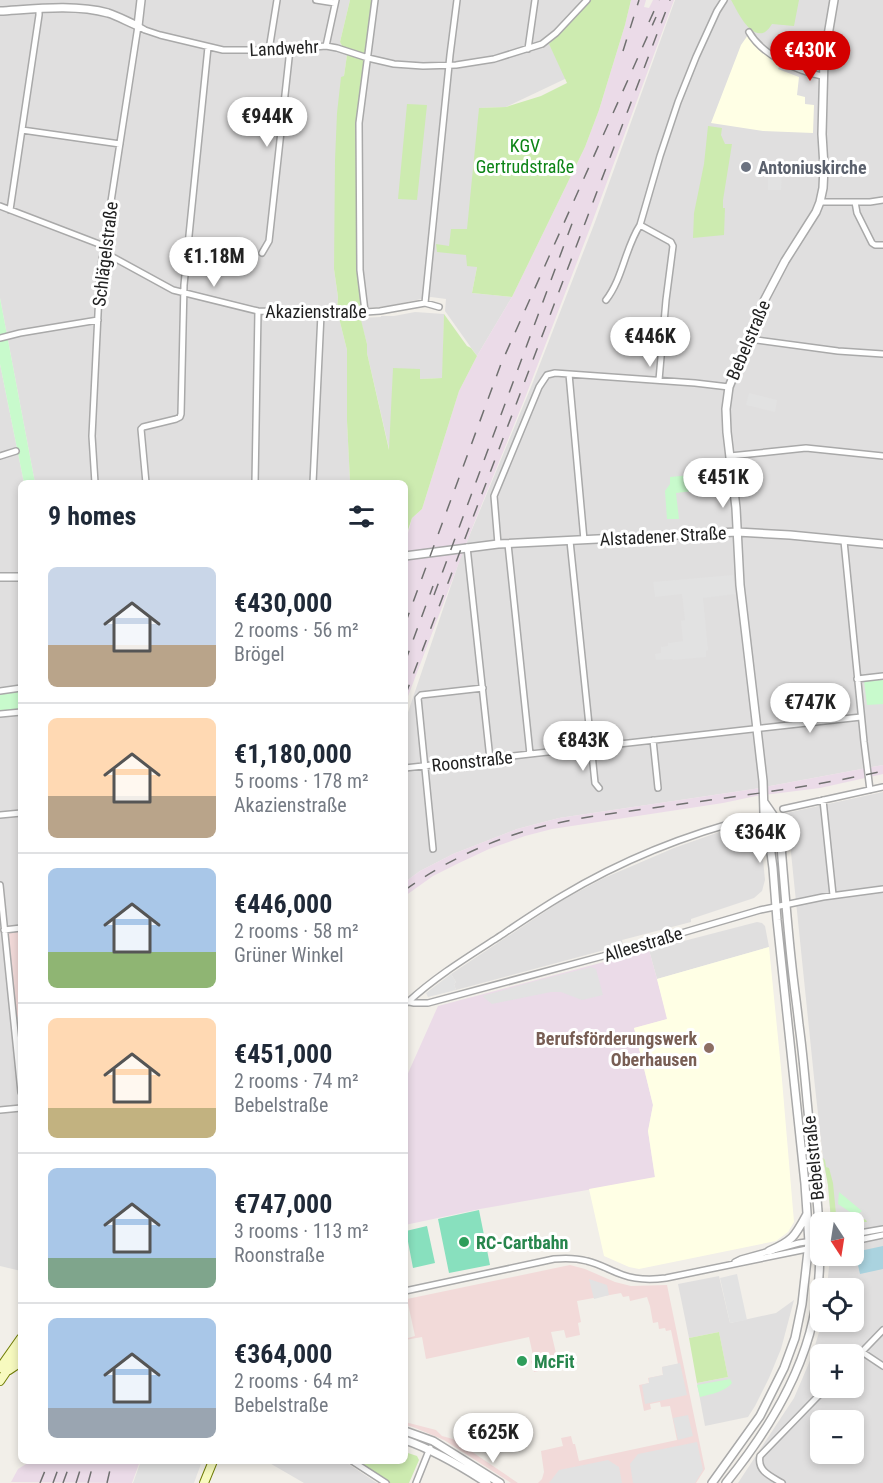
<!DOCTYPE html>
<html lang="en">
<head>
<meta charset="utf-8">
<style>
	:root { --surface:#fff; --page:#f2f2f3; --text:#1f2937; --muted:#747a83; --line:#e0e1e3; --accent:#d40000 }
	body { margin:0; font-family:"Roboto Condensed",sans-serif; background:var(--page); color:var(--text); height:100vh; display:flex; flex-direction:column; font-size:22px; white-space:nowrap }
	* { box-sizing:border-box; margin:0 }
	p { font-size:20px; color:var(--muted) }
	.icon { flex:none; width:33px; height:33px; fill:none; stroke:currentColor; stroke-width:2; stroke-linecap:round; stroke-linejoin:round }
	.map { position:relative; flex:1; overflow:hidden }
	.panel { position:absolute; left:18px; top:480px; width:390px; height:984px; display:flex; flex-direction:column; background:var(--surface); border-radius:9px; box-shadow:0 3px 9px #0003 }
	.panel>* { flex:none }
	.needle { width:39px; rotate:168deg }
	.controls { position:absolute; left:810px; top:1212px; display:grid; gap:12px }
	.controls a { display:grid; place-items:center; width:54px; height:54px; border-radius:9px; background:var(--surface); box-shadow:0 3px 9px #0003; font-size:30px }
	.price { position:absolute; translate:-50% -51px; padding:0 14px; border-radius:21px; background:#fff; color:#222; font-size:20px; line-height:39px; filter:drop-shadow(0 2px 3px #0008) }
	.price::after { content:''; position:absolute; left:50%; top:36px; width:18px; height:14px; margin-left:-9px; background:inherit; clip-path:polygon(0 0,100% 0,50% 100%) }
	.price.active { background:var(--accent); color:#fff }
	ul { padding:0; list-style:none }
	li { display:flex; align-items:center; gap:18px; height:150px; padding:0 30px }
	li+li { border-top:2px solid var(--line) }
	li span { display:grid; place-items:center; flex:none; width:168px; height:120px; border-radius:9px; color:#555 }
	li>.icon { margin-inline-start:auto }
	span .icon { width:72px; height:72px; fill:#fffc; stroke-width:1 }
	li b { font-size:26px }
	h2 { display:flex; justify-content:space-between; align-items:center; height:72px; padding:0 30px; font-size:26px }
	.map>svg:first-child { display:block }
</style>
</head>
<body>
<div class="map">
<svg width="883" height="1483" viewBox="0 0 883 1483">
	<rect width="100%" height="100%" fill="#f2efe9"/>
	<path fill="#e0dfdf" fill-rule="evenodd" d="M0,0H350L340,42L347,55L344,76L334,269L338,297L337,310L347,350V421L350,480L371,481L372,483H35L0,298Z
		M377,0H588L547,40L567,78L506,107L479,108L477,267L472,293L512,297L477,356L445,311L446,299L431,297L388,306L359,309V123Z
		M675,0H883V765L754,789L559,818L517,829L453,854L420,871L405,882V721L461,556L531,387L595,222Z
		M415,312L444,314L443,378L419,379L420,369L390,453L367,353V344L360,318L381,317V316H394Z
		M0,364L24,483H21V688L0,690Z
		M21,711V1271L0,1266V713Z
		M883,792V1483H738L794,1398L812,1356L822,1322H854V1288H827L830,1256H854V1222H831L828,1185L823,1158L815,1087L790,843L782,814ZM820,1354H854V1388H820ZM820,1420H854V1454H820Z
		M758,822L760,829L765,880L762,891L754,898L691,919V922L622,940L623,945L456,990L454,984L456,982L451,974L561,901L604,878L674,848L725,830Z
		M757,922L762,923L765,926L769,947L657,979L649,950Z
		M719,1276L730,1323L776,1313L794,1300L781,1349L769,1378L755,1406L748,1417L705,1426L697,1383L728,1377L719,1332L689,1338L678,1284Z
		M266,1461H344L377,1483H304Z"/>
	<path fill="#f2dad9" d="M21,925V1016L16,1017L5,926Z
		M570,1265L585,1269L615,1282L631,1286L667,1285L705,1469L696,1483H538L542,1479L544,1472L541,1451L563,1446L561,1438L571,1436L573,1444H575L579,1461L677,1440L670,1406L661,1407L660,1402L650,1404L651,1409L644,1411L639,1385L649,1383L648,1378L663,1375L662,1367L678,1364L671,1330L666,1331L665,1328L659,1329L658,1322L653,1323L650,1306L647,1297L630,1301L629,1296L623,1297L621,1293L577,1301L581,1322L578,1323L580,1335L566,1338L564,1330L551,1332L559,1366L534,1372L531,1361L534,1360L529,1337L426,1359L422,1337L405,1340V1339L415,1336L407,1299Z
		M405,1422L436,1430L442,1436L453,1439L518,1483H511L444,1440L413,1427L405,1425Z"/>
	<path fill="#ebdbe8" d="M631,0H646L644,7L649,8L653,0H674L590,228L525,398L473,526L405,704V534L408,533L412,518L422,509L459,391L477,356L512,297L585,147L599,110L625,25Z
		M883,765V774L820,788L756,796L723,803L552,829L525,836L489,849L459,863L433,876L405,896V882L420,871L453,854L517,829L559,818L754,789Z
		M649,950L668,1019L634,1028L653,1105L648,1131L655,1178L480,1209L405,1225V1080L438,1006Z
		M31,1461H140L132,1483L11,1482L18,1469Z"/>
	<path fill="#ffffe5" d="M748,35L770,57L781,63L778,69L799,77L797,95L805,97V104L814,105L813,133L763,131L711,123L741,45Z
		M769,947L781,1068L794,1222L788,1232L776,1241L639,1269L629,1267L604,1256L589,1189L655,1177L648,1131L653,1105L634,1028L667,1019L657,979Z"/>
	<path fill="#cdebb0" d="M350,0H375L361,109L360,270L365,311L359,312L367,344V353L389,450L393,368L420,369V379L442,378L444,314L467,346L471,348L477,356L459,391L422,509L412,518L407,533L405,534V483H372L371,481H350L347,421V350L337,310L338,297L334,269L335,160L337,113L341,77L344,76L347,55L340,42Z
		M590,0H631L625,25L599,110L585,147L512,297L472,293L477,267L467,266L466,255L437,252L436,244L449,246L451,229H467L479,108L506,107L541,96L567,83L549,44Z
		M731,0H799L794,26L772,24C770,27 768,30 765,32C750,40 737,10 731,0Z
		M407,104L427,105L417,200L398,199Z
		M708,126L722,128L721,135L725,144H732L723,200V208H725L724,235L693,238L694,213L704,164Z
		M823,1158L825,1160L826,1167L829,1168L833,1183L836,1214L846,1220L859,1217L866,1220L867,1222H833L831,1219L828,1185Z
		M719,1332L728,1377L697,1383L689,1338Z
		M405,1452L417,1456L419,1460L409,1483H390L357,1461H405Z"/>
	<path fill="#c8facc" d="M0,298L35,483H24L0,364Z
		M691,475L693,491L676,493L679,519H667L665,491L670,484V477Z
		M883,680V704L867,705L864,681Z
		M21,688V711L0,713V691Z
		M839,1192L862,1211L856,1216L838,1204Z
		M730,1379L732,1383C725,1392 711,1394 700,1397L697,1385Z"/>
	<path fill="#88e0be" d="M479,1210L490,1265L449,1273L438,1219Z
		M427,1226L435,1263L413,1268L406,1231Z"/>
	<path fill="#e2e2e2" d="M768,171H782L781,190H768Z
		M749,393L777,400L775,412L746,405Z
		M733,575L735,594L703,598L708,650L706,651V657L673,660L672,659L656,660L655,654L661,653V647L668,646V643L683,641L681,621L685,620L682,594L655,597L653,582Z
		M591,967L596,969L603,995L582,1000L561,992H551L492,1004L482,996L532,982Z
		M451,974L456,982L454,984L456,990L428,997L426,993Z
		M737,1274L747,1320L730,1323L720,1278Z
		M589,1279L607,1285L609,1295L594,1299Z
		M680,1363L687,1395L645,1404L642,1385L649,1383V1378L663,1375L662,1367Z
		M688,1415L693,1436L678,1440L673,1418Z
		M697,1442L703,1470L695,1483H633L630,1464L638,1454Z
		M608,1460L619,1467L622,1483H549L559,1470Z
		M141,1461H202L194,1483H133Z"/>
	<path fill="#aad3df" d="M883,1246V1269L860,1274L855,1252Z"/>
	<g fill="none" stroke-linecap="round" stroke-linejoin="round">
		<g stroke="#a9a9a9" stroke-width="8">
			<path id="minor" d="M316,0L335,3
				M749,32C762,55 797,71 822,76
				M326,46L336,0
				M528,49L535,0
				M269,50L277,0
				M22,130L120,144
				M785,167H824
				M820,202H870L883,200
				M855,202L857,213L872,243L875,245H883
				M0,206L99,244L109,255L173,290L258,311L338,314L380,311L425,303L439,307
				M10,210L39,15V8
				M640,225L671,242L673,246L666,300L659,380
				M262,253L269,241L290,49
				M606,300C623,278 625,248 640,225L660,156L678,102L696,57L717,11L724,0
				M425,303L450,55L457,0
				M365,311L360,270L359,123L375,0
				M0,338L20,333L98,320
				M749,339L838,351L883,354
				M569,374L584,540
				M0,456L16,451
				M730,456L806,448L883,456
				M95,483L92,436L100,273L138,26L145,30L160,35L223,50H280L326,46L337,48L368,58L394,64L423,66L456,65L494,59L542,44L556,33L587,0
				M146,483L141,429L143,427L176,419L180,417L181,414L184,285L208,47
				M255,483L258,311
				M313,483L321,314
				M570,541L595,783L599,788
				M844,541L864,742L870,790
				M498,544L494,496L539,387L547,375L555,373L695,383L729,387
				M508,544L530,754
				M467,547L490,759
				M857,679L883,676
				M0,691L21,688
				M0,714L21,712
				M653,740L658,788
				M405,768L861,717
				M823,800L833,895
				M783,809L883,787
				M0,815L21,813
				M433,849L418,698L421,695L483,688
				M0,885L21,1092
				M4,930L21,928
				M405,1001L414,1003H428L603,956L760,910L823,897L883,889
				M408,1002C435,977 466,958 497,938C518,924 540,909 562,896C622,860 687,834 755,817
				M0,1110L21,1108
				M854,1234L883,1229
				M854,1241L883,1235
				M735,1262L741,1259L799,1243L820,1240
				M405,1291L554,1259C565,1258 576,1258 587,1261C600,1264 611,1271 623,1275C637,1280 651,1280 666,1278L807,1249L820,1248
				M862,1352L883,1366
				M854,1360L883,1330
				M352,1461L386,1483
				M416,1483L430,1448
				M782,1483C770,1476 757,1471 760,1456L826,1388"/>
		</g>
		<g stroke="#a9a9a9" stroke-width="10">
			<path id="tertiary" d="M0,11C34,9 75,4 108,13C118,16 128,22 138,26L141,0
				M405,556L498,544L737,532L790,535L883,544
				M0,577H21
				M769,1251C793,1241 795,1236 807,1214
				M405,1431L433,1441L500,1483
				M405,1440C434,1450 461,1466 487,1483
				M712,1483L760,1416L784,1368L795,1338L802,1304L809,1242L805,1184L777,920L773,868L768,830L764,813L763,781L757,729L740,585L736,508L727,432L726,409L729,387L764,301L785,261L816,212L820,202L823,188L824,167L822,134L824,59L834,0
				M726,1483C764,1436 800,1379 813,1320C827,1257 816,1193 810,1130C806,1095 804,1060 799,1025C797,1006 794,986 792,967C787,923 784,879 780,835L773,815L764,802"/>
		</g>
		<g stroke="#707d05" stroke-width="10">
			<path id="secondary" d="M0,1368L21,1338
				M9,1370L21,1362
				M0,1381L21,1350
				M204,1483L213,1461"/>
		</g>
		<use href="#minor" stroke="#fff" stroke-width="5"/>
		<use href="#tertiary" stroke="#fff" stroke-width="7"/>
		<use href="#secondary" stroke="#f7fabf" stroke-width="8"/>
		<path stroke="#707070" stroke-width="1.5" stroke-dasharray="12 12" stroke-linecap="butt" d="M649,22L659,0
			M623,51L639,0
			M434,595L573,221
			M405,624L501,364L656,17
			M405,662L433,586
			M405,696L670,0
			M405,890C440,865 478,846 519,833C567,818 617,813 667,806C739,796 812,787 883,771
			M40,1483L49,1461
			M53,1483L61,1461
			M63,1483L71,1461
			M76,1483L83,1461
			M88,1483L94,1461
			M107,1483L112,1461"/>
	</g>
	<circle fill="#6b7280" stroke="#fff" stroke-width="2" cx="746" cy="167" r="6"/>
	<circle fill="#8d6e63" stroke="#fff" stroke-width="2" cx="709" cy="1048" r="6"/>
	<g fill="#2e9e5b" stroke="#fff" stroke-width="2">
		<circle cx="464" cy="1242" r="6"/>
		<circle cx="522" cy="1361" r="6"/>
	</g>
	<g text-anchor="middle" dominant-baseline="central" stroke-width="6" stroke-linejoin="round" paint-order="stroke">
		<g font-size="18" fill="#222" stroke="#fff">
			<text transform="translate(284 48) rotate(-3)">Landwehr</text>
			<text transform="translate(105 254) rotate(-83)">Schlägelstraße</text>
			<text x="316" y="311">Akazienstraße</text>
			<text transform="translate(748 340) rotate(-67)">Bebelstraße</text>
			<text transform="translate(663 536) rotate(-3)">Alstadener Straße</text>
			<text transform="translate(472 761) rotate(-6)">Roonstraße</text>
			<text transform="translate(643 944) rotate(-17)">Alleestraße</text>
			<text transform="translate(813 1158) rotate(-96)">Bebelstraße</text>
		</g>
		<g font-size="18" fill="#0c8416" stroke="#fff">
			<text x="525" y="145">KGV<tspan x="525" dy="21">Gertrudstraße</tspan></text>
		</g>
		<g font-size="18" font-weight="bold" fill="#5b616d" stroke="#fff" text-anchor="start">
			<text x="758" y="167">Antoniuskirche</text>
		</g>
		<g font-size="18" font-weight="bold" fill="#785e54" stroke="#fff" text-anchor="end">
			<text x="697" y="1038">Berufsförderungswerk<tspan x="697" dy="21">Oberhausen</tspan></text>
		</g>
		<g font-size="18" font-weight="bold" fill="#27864d" stroke="#fff" text-anchor="start">
			<text x="476" y="1242">RC-Cartbahn</text>
			<text x="534" y="1361">McFit</text>
		</g>
	</g>
</svg>
<div class="controls">
<a><svg class="needle" viewBox="-14 -14 28 28"><path d="M0-13l5 13h-10z" fill="#e53935"/><path d="M0 13l5-13h-10z" fill="#747a83"/></svg></a>
<a><svg class="icon" aria-label="locate" viewBox="0 0 24 24"><circle cx="12" cy="12" r="6"/><path d="M12 2v4M12 18v4M2 12h4M18 12h4"/></svg></a>
<a>+</a>
<a>−</a>
</div>
<b class="price active" style="left:810px;top:82px">€430K</b>
<b class="price" style="left:267px;top:148px">€944K</b>
<b class="price" style="left:214px;top:288px">€1.18M</b>
<b class="price" style="left:650px;top:368px">€446K</b>
<b class="price" style="left:723px;top:509px">€451K</b>
<b class="price" style="left:810px;top:734px">€747K</b>
<b class="price" style="left:583px;top:772px">€843K</b>
<b class="price" style="left:760px;top:864px">€364K</b>
<b class="price" style="left:493px;top:1464px">€625K</b>
<section class="panel">
<h2>9 homes<svg class="icon" aria-label="filters" viewBox="0 0 24 24"><path d="M4 7h16M4 17h16"/><circle cx="9" cy="7" r="2"/><circle cx="15" cy="17" r="2"/></svg></h2>
<ul>
<li><span style="background:linear-gradient(#c9d6e8 65%,#b9a48a 0)"><svg class="icon" aria-label="home" viewBox="0 0 24 24"><path d="M3 11l9-7 9 7M6 9v11h12V9"/></svg></span><div><b>€430,000</b><p>2 rooms · 56 m²</p><p>Brögel</p></div></li>
<li><span style="background:linear-gradient(#ffd9b3 65%,#b9a48a 0)"><svg class="icon" aria-label="home" viewBox="0 0 24 24"><path d="M3 11l9-7 9 7M6 9v11h12V9"/></svg></span><div><b>€1,180,000</b><p>5 rooms · 178 m²</p><p>Akazienstraße</p></div></li>
<li><span style="background:linear-gradient(#a9c7e8 70%,#8fb573 0)"><svg class="icon" aria-label="home" viewBox="0 0 24 24"><path d="M3 11l9-7 9 7M6 9v11h12V9"/></svg></span><div><b>€446,000</b><p>2 rooms · 58 m²</p><p>Grüner Winkel</p></div></li>
<li><span style="background:linear-gradient(#ffd9b3 75%,#c2b280 0)"><svg class="icon" aria-label="home" viewBox="0 0 24 24"><path d="M3 11l9-7 9 7M6 9v11h12V9"/></svg></span><div><b>€451,000</b><p>2 rooms · 74 m²</p><p>Bebelstraße</p></div></li>
<li><span style="background:linear-gradient(#a9c7e8 75%,#7fa58c 0)"><svg class="icon" aria-label="home" viewBox="0 0 24 24"><path d="M3 11l9-7 9 7M6 9v11h12V9"/></svg></span><div><b>€747,000</b><p>3 rooms · 113 m²</p><p>Roonstraße</p></div></li>
<li><span style="background:linear-gradient(#a9c7e8 75%,#9aa5b1 0)"><svg class="icon" aria-label="home" viewBox="0 0 24 24"><path d="M3 11l9-7 9 7M6 9v11h12V9"/></svg></span><div><b>€364,000</b><p>2 rooms · 64 m²</p><p>Bebelstraße</p></div></li>
</ul>
</section>
</div>
</body>
</html>
